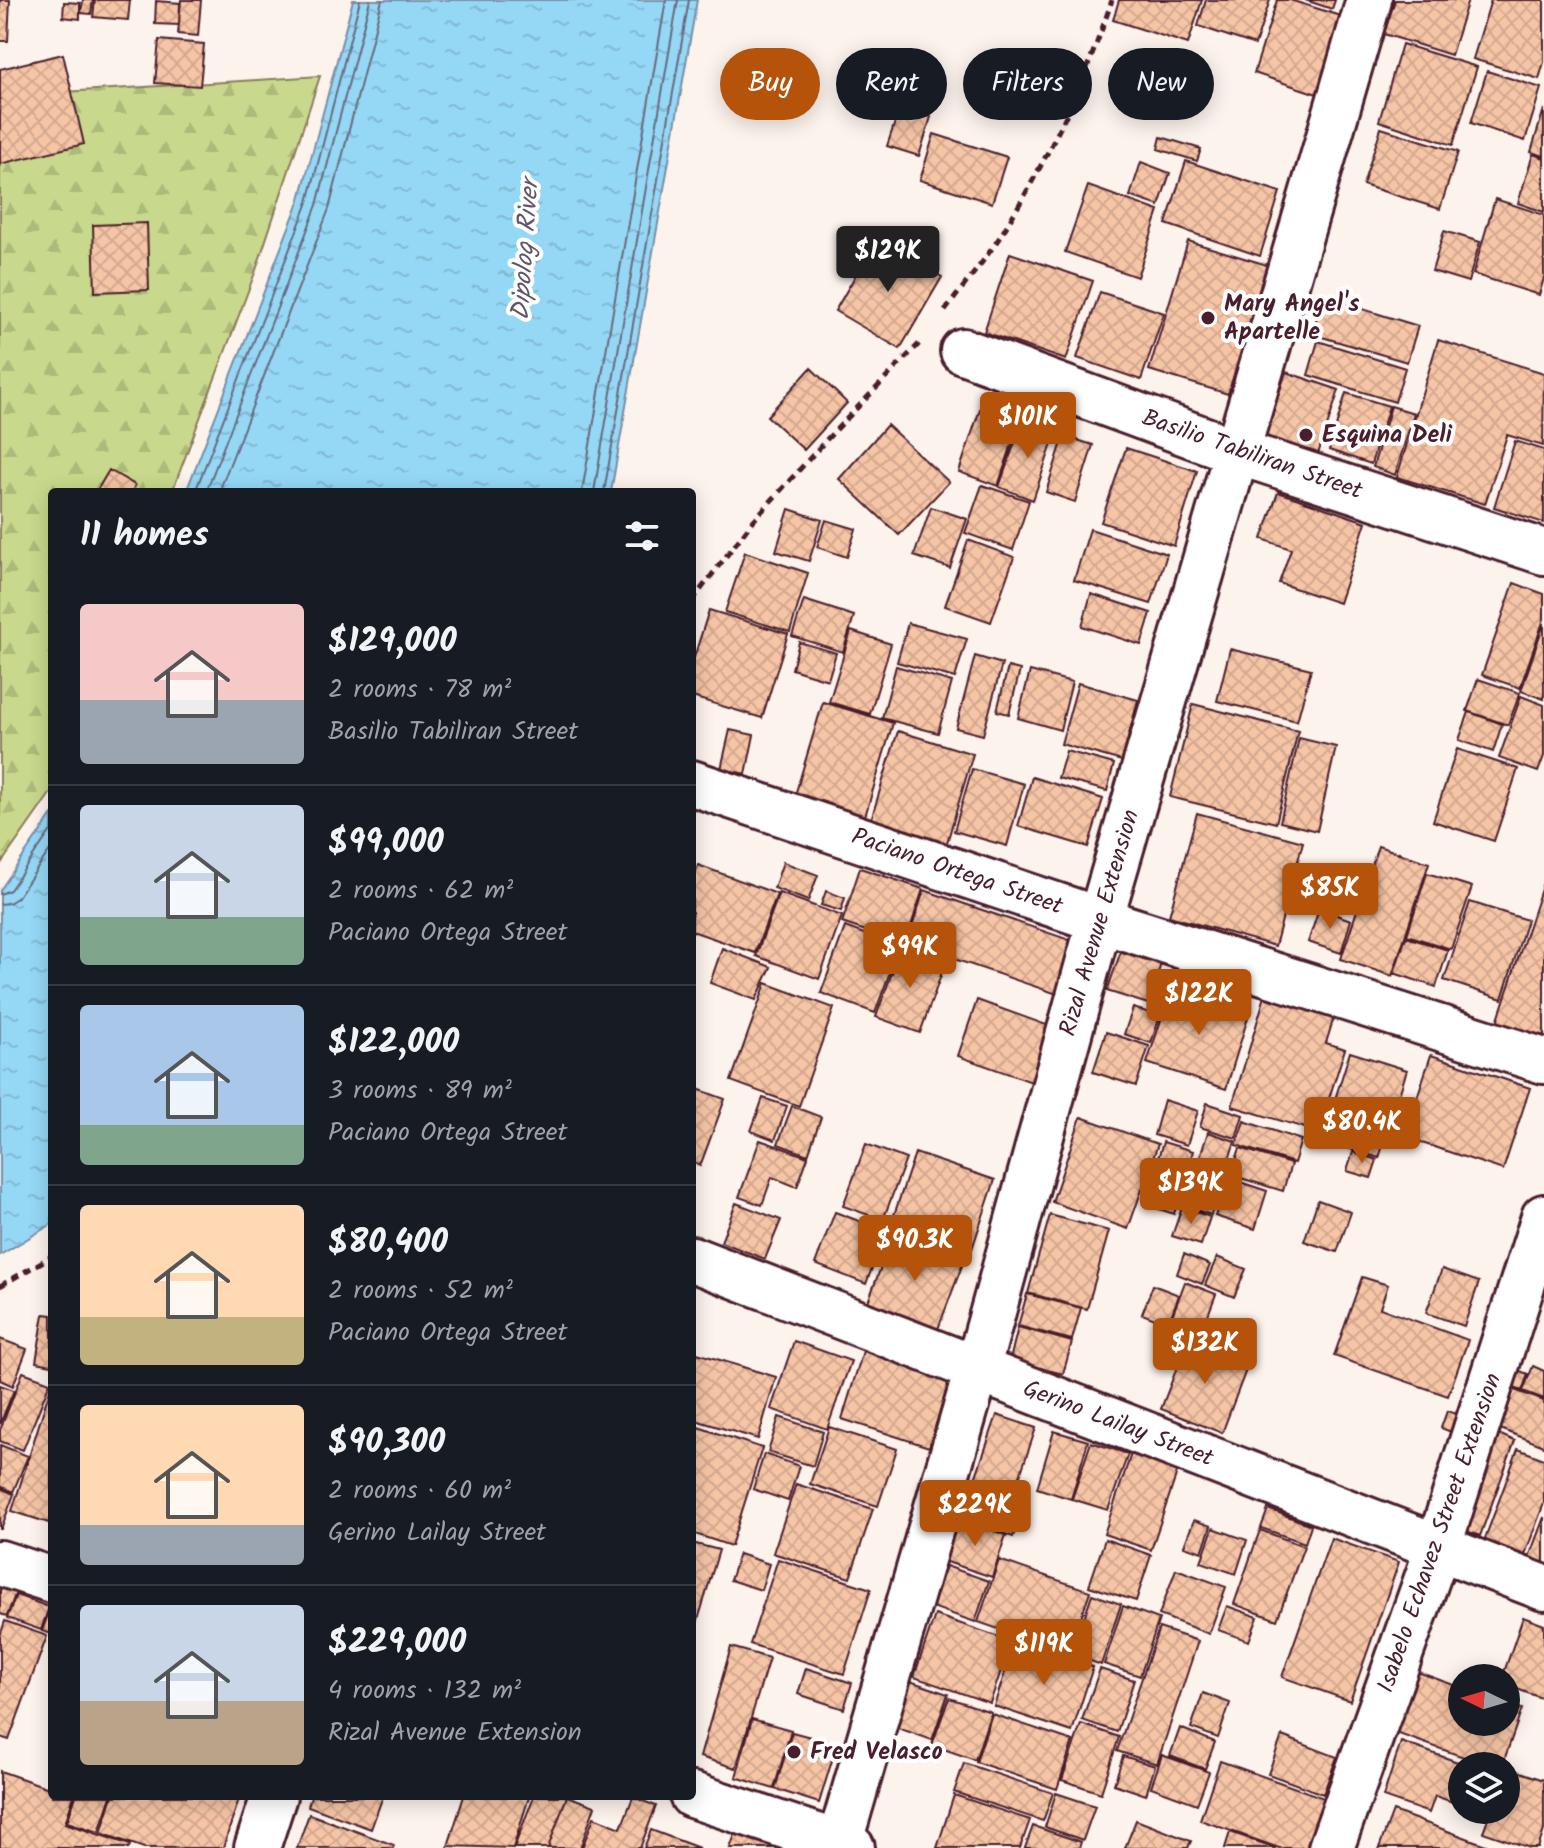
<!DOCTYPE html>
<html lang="en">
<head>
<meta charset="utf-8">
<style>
	:root { --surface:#171b24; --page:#20242c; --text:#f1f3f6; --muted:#9ea1a6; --line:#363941; --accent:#b45309 }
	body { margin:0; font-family:Kalam,sans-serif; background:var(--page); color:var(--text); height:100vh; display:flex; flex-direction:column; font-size:30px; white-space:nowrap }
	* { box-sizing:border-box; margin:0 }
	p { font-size:26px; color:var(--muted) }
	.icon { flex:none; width:44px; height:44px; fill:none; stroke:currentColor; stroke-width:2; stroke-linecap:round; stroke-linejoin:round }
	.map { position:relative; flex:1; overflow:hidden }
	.side { position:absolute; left:48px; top:488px; width:648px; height:1312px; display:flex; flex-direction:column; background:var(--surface); border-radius:8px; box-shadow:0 4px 20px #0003 }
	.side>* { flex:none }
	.banner { position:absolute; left:720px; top:48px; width:704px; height:72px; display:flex; gap:16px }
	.needle { width:52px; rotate:275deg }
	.tools { position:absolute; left:1448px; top:1664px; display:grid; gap:16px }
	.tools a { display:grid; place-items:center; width:72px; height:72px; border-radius:50%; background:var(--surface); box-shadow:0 4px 20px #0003; font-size:40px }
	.price { position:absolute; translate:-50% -68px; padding:0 18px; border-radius:8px; background:var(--accent); color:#fff; font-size:26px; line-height:52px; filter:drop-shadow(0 2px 4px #0008) }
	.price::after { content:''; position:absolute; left:50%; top:48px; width:24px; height:18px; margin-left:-12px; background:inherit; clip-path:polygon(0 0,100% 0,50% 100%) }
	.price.active { background:#222; color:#fff }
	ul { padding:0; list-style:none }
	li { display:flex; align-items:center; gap:24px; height:200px; padding:0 32px }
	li+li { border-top:2px solid var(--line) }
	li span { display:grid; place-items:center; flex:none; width:224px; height:160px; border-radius:8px; color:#555 }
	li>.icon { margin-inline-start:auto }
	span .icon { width:96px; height:96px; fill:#fffc; stroke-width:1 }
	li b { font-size:34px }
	h2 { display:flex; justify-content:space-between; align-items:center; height:96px; padding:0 32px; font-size:34px }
	.pill { padding:0 28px; border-radius:36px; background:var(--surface); box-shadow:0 4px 20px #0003; font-size:28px; line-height:72px }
	.pill.active { background:var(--accent); color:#fff }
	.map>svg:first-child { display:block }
</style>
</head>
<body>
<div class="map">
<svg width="1544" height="1848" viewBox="0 0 1544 1848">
	<defs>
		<pattern id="forest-firs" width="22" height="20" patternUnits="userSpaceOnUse" patternTransform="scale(2)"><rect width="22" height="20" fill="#c8d98d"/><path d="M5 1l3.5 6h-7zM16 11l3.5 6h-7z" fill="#adba7a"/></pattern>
		<pattern id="water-ripples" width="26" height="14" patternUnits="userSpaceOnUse" patternTransform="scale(2)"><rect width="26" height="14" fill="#95d8f6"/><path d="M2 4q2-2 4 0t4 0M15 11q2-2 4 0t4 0" fill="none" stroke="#82b9d3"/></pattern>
		<pattern id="building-cross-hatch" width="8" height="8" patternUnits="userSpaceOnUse" patternTransform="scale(2)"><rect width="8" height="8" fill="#f6c5a6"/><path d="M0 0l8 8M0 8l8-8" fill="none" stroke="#d4a98f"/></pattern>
	</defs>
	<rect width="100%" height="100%" fill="#fdf3ed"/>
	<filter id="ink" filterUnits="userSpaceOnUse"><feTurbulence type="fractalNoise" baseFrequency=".0125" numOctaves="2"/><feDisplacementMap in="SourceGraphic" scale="16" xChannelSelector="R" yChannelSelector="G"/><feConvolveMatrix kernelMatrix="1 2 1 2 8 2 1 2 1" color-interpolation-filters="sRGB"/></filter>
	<g filter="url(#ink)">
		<path fill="url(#forest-firs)" stroke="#897c5c" stroke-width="2" d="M320,76L256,270L172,492H52V791L0,865V96Z"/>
		<path fill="url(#water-ripples)" stroke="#778ea5" stroke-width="2" d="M353,0H697L611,492H186L300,199Z
			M52,815V1224L0,1255V890Z"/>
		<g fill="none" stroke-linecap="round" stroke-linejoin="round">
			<path stroke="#68697c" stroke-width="2" d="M195,492L308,202L360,0
				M206,492L317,205L370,0
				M219,492L329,209L382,0
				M582,492L666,0
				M594,492L678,0
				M604,492L689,0
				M0,894L10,890L52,829
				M0,904L9,903L17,898L52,847"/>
		</g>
		<path fill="url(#building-cross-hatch)" stroke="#4a1f2b" stroke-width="2" d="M0,0H10L8,41H0Z
			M83,0H93L91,14L81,13Z
			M95,0H130L128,20L93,17Z
			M181,0H201L198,36L178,34Z
			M1119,0H1202L1188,44L1113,20Z
			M1206,0H1270L1255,45L1198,26Z
			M1277,0H1290L1341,16L1317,94L1254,73Z
			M1305,0H1335L1332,9Z
			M1395,0H1468L1451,55L1384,34Z
			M1491,0H1544V62L1539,79L1473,59Z
			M156,1L180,3L179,25L155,24Z
			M64,2L80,3V19L63,17Z
			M159,40L204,44L200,86L155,83Z
			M1402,44L1477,67L1453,145L1379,121Z
			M63,54L84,144L0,164V69Z
			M1487,71L1541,88L1525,141L1471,123Z
			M900,107L931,117L919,156L887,146Z
			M1544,109V156L1531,152Z
			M1381,128L1458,152L1440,209L1363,185Z
			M934,134L1007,157L992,203L920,180Z
			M1161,137L1201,149L1197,161L1158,149Z
			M1533,154L1544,158V212L1518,203Z
			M1186,161L1280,192L1260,256L1166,224Z
			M1141,162L1170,173L1159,206L1130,196Z
			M1088,186L1159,211L1137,277L1065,252Z
			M1495,199L1544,215V278L1539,295L1473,274Z
			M147,223L149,290L95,292L93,225Z
			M1444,231L1480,242L1468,282L1432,271Z
			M877,238L942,277L900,349L835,311Z
			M1188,241L1267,265L1228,394L1149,370Z
			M1010,253L1093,281L1066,360L984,332Z
			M1100,292L1164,313L1141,380L1077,358Z
			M1323,297L1418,326L1407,362L1312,334Z
			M1438,340L1544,373L1543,446L1507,435L1485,504L1397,477Z
			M1318,341L1405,368L1395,402L1308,375Z
			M811,368L847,403L804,450L767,416Z
			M1286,372L1339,390L1318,454L1265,436Z
			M1346,393L1389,406L1371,464L1329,450Z
			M985,394L1024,408L998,486L959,472Z
			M1391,406L1414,413L1395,475L1373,467Z
			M1023,420L1056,432L1033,500L999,487Z
			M887,425L949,482L899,535L839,479Z
			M1064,436L1093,445L1075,502L1046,492Z
			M1515,441L1544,450V523L1494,507Z
			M1126,448L1197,471L1174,546L1101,522Z
			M109,470L135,485L132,492H96Z
			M982,485L1029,501L1013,550L965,533Z
			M1278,492L1366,522L1339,603L1279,583L1291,549L1262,539Z
			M931,507L967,519L950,568L914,556Z
			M789,509L822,520L809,561L776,551Z
			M826,520L856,529L847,557L817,547Z
			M1090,529L1167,554L1151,604L1074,580Z
			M968,540L1014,557L991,622L945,606Z
			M745,552L808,573L790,632L725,612Z
			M1514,583L1544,594V619L1520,688L1482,675Z
			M1091,594L1151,613L1141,645L1082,626Z
			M804,600L854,616L843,652L792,636Z
			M709,610L788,634L762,718L692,697V664Z
			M908,623L967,639L955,678L897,662Z
			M1544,623V699L1521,691Z
			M851,631L891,644L870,714L829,702Z
			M799,642L836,653L828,680L792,669Z
			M1230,649L1311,669L1297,721L1217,701Z
			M975,656L1002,664L983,735L956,728Z
			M896,666L952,682L938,733L882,718Z
			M1008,667L1020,670L1009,714L997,711Z
			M1030,671L1072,682L1060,730L1018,718Z
			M1478,679L1520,693L1508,725L1467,711Z
			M1078,683L1138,700L1122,761L1061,744Z
			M1521,696L1544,705V756L1538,772L1499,758Z
			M823,702L893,723L863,823L793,802Z
			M1193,704L1298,731L1276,823L1170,797Z
			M1469,712L1502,724L1493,752L1459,740Z
			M730,730L754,735L746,774L721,769Z
			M898,731L973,754L946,846L870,823Z
			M1299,738L1336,747L1317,831L1280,822Z
			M1457,749L1518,769L1494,841L1433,821Z
			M1066,751L1114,764L1107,791L1058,778Z
			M972,769L1024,784L1007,846L954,831Z
			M1032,777L1103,799L1088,847L1018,826Z
			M1197,813L1303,842L1275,946L1169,916Z
			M1378,846L1429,863L1392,976L1341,959Z
			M783,862L818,875L808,901L774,888Z
			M698,865L777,894L755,953L692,931V882Z
			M860,868L923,889L905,944L842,923Z
			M1427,873L1472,887L1451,949L1407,935Z
			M1543,883H1544V1047L1494,1031Z
			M924,890L1084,945L1066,997L907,943Z
			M826,891L845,898L841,911L821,905Z
			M779,893L842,916L819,979L756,956Z
			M1470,902L1527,920L1502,999L1444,980Z
			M1319,909L1351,920L1341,953L1308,942Z
			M845,927L899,947L875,1013L821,993Z
			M1406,937L1448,950L1436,987L1394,973Z
			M722,948L771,967L756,1000L710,983Z
			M901,948L945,964L920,1033L876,1017Z
			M1121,951L1161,964L1148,1004L1107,991Z
			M766,983L834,1008L799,1106L731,1081Z
			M1172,986L1250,1011L1226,1089L1147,1063Z
			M1265,996L1334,1017L1326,1043L1345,1049L1318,1132L1232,1106Z
			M977,1000L1052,1027L1032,1082L958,1056Z
			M1133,1008L1160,1016L1151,1043L1124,1034Z
			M1106,1032L1149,1046L1136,1086L1093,1072Z
			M1350,1052L1407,1070L1379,1158L1322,1140Z
			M1431,1055L1530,1088L1503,1170L1404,1137Z
			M692,1087L725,1099L700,1166L692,1162Z
			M763,1098L787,1106L775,1140L751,1131Z
			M1164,1100L1198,1111L1187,1145L1154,1135Z
			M1207,1103L1243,1115L1236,1138L1200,1127Z
			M792,1106L821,1117L808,1155L778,1144Z
			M1081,1117L1158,1144L1128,1229L1052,1202Z
			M1244,1121L1301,1140L1294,1163L1236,1145Z
			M1208,1132L1235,1141L1211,1215L1184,1206Z
			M760,1140L808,1157L797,1187L772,1177L762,1205L739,1197Z
			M1163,1142L1193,1151L1174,1214L1144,1204Z
			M866,1144L906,1159L883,1220L843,1206Z
			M1240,1148L1291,1164L1283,1191L1231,1175Z
			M1353,1152L1377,1160L1371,1178L1347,1171Z
			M915,1153L995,1180L970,1255L890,1227Z
			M1228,1178L1267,1191L1255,1229L1215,1216Z
			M1318,1200L1351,1212L1337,1252L1304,1241Z
			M736,1203L781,1220L765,1259L721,1242Z
			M1182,1207L1210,1217L1201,1245L1172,1236Z
			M835,1212L886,1231L866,1284L815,1264Z
			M1050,1215L1109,1231L1087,1309L1028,1293Z
			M892,1237L963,1263L938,1329L868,1302Z
			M1184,1254L1210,1265L1202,1284L1177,1274Z
			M1217,1257L1246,1269L1234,1297L1205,1285Z
			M1442,1269L1479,1282L1464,1326L1426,1313Z
			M1362,1277L1388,1285L1380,1308L1468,1340L1448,1396L1334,1356Z
			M1185,1282L1216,1294L1200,1336L1169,1324Z
			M1153,1285L1179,1295L1168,1324L1142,1314Z
			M1027,1294L1081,1308L1072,1340L1018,1326Z
			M44,1314L52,1315V1365L36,1362Z
			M1018,1327L1072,1342L1063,1374L1010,1360Z
			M0,1339L27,1349L13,1386L0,1380Z
			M1188,1339L1249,1362L1222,1433L1161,1409Z
			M794,1341L851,1361L827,1429L771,1409Z
			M863,1351L950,1378L929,1447L842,1419Z
			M697,1353L776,1377L758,1439L692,1419V1369Z
			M1533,1366L1544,1371V1399L1523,1391Z
			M1515,1369L1528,1374L1522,1391L1509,1386Z
			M23,1372L50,1382L23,1450L0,1441V1430Z
			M52,1383V1524L12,1511Z
			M0,1385L14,1390L0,1424Z
			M1509,1388L1544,1401V1446L1495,1427Z
			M1447,1411L1463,1416L1456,1434L1441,1428Z
			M997,1415L1036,1428L1013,1496L974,1482Z
			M779,1417L823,1432L813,1466L768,1452Z
			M692,1425L762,1448L731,1546L692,1533Z
			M829,1427L897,1449L878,1506L810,1484Z
			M1054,1431L1088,1441L1071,1499L1037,1488Z
			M1494,1432L1515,1441L1480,1536L1458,1528Z
			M1091,1442L1128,1454L1108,1510L1072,1499Z
			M0,1445L28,1456L13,1492L0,1486Z
			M1518,1449L1544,1459V1503L1523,1560L1483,1544Z
			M764,1454L799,1466L788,1501L753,1489Z
			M1131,1454L1178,1470L1151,1550L1104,1534Z
			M971,1483L1025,1502L1013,1537L959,1518Z
			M796,1484L873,1509L850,1578L773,1553Z
			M0,1488L14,1494L1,1529H0Z
			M1268,1509L1311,1525L1305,1543L1261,1528Z
			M1544,1517V1566L1528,1560Z
			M959,1519L1006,1535L992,1577L944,1561Z
			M1194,1520L1211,1526L1202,1552L1184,1546Z
			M1213,1528L1247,1540L1236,1574L1201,1562Z
			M1260,1530L1304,1546L1277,1620L1234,1604Z
			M1331,1538L1399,1562L1350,1701L1282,1677Z
			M1105,1539L1151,1555L1136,1601L1089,1586Z
			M692,1543L719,1550L692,1640Z
			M739,1554L769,1564L761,1590L730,1580Z
			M778,1559L871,1589L844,1674L750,1644Z
			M999,1560L1090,1591L1069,1653L978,1622Z
			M946,1566L989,1581L975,1622L932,1607Z
			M1176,1569L1226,1587L1209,1634L1159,1615Z
			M0,1577L19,1584L7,1616L0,1614Z
			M1092,1594L1121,1604L1101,1665L1072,1654Z
			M16,1595L49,1607L41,1630L7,1618Z
			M1123,1606L1159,1619L1140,1676L1104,1664Z
			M1227,1606L1258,1617L1249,1641L1218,1630Z
			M49,1612L52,1613V1634L42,1631Z
			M935,1615L1011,1641L990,1703L914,1677Z
			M1523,1617L1544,1625V1699L1506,1685V1678H1502Z
			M5,1621L47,1636L9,1740L0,1737V1636Z
			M1159,1628L1198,1641L1157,1764L1117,1751Z
			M1015,1642L1093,1667L1072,1732L994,1706Z
			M731,1647L769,1658L736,1768L700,1757Z
			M806,1668L852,1683L844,1709L798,1694Z
			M1100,1669L1134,1680L1117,1732L1082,1720Z
			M1415,1671L1462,1688V1722H1506V1703L1522,1709L1502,1766H1489L1393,1732Z
			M910,1681L948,1694L932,1740L895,1727Z
			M1203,1693L1230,1703L1218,1738L1191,1728Z
			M949,1698L991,1712L975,1760L932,1745Z
			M992,1714L1073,1741L1057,1789L976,1762Z
			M752,1719L791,1730L774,1789L736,1777Z
			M1081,1724L1119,1737L1101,1793L1062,1780Z
			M1180,1728L1215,1742L1205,1769L1170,1756Z
			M792,1732L837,1744L819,1803L775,1789Z
			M1282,1736L1337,1757L1323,1794L1268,1774Z
			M1401,1742L1469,1766H1462V1805L1435,1796L1429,1813L1383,1797Z
			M1162,1755L1209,1772L1197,1804L1151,1787Z
			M1123,1756L1155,1766L1146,1795L1114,1784Z
			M1220,1761L1324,1798L1307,1848H1279L1200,1820Z
			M964,1763L1053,1793L1043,1821L954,1792Z
			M1506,1767L1544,1780V1830L1538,1848H1530L1483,1832L1491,1810H1506Z
			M0,1771L52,1789V1796H74L65,1823L130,1845L129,1848H0Z
			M1056,1793L1095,1806L1083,1840L1045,1827Z
			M954,1795L1030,1820L1020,1848H937Z
			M76,1796H111L99,1832L67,1822Z
			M113,1796H240L223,1848H144L101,1833Z
			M311,1796H383L371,1829L308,1806Z
			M464,1796L529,1797L513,1848L448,1846Z
			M534,1796H567L548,1848H514Z
			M567,1796L595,1806L580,1848H548Z
			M633,1797L656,1806L640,1848H582L594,1817L621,1828Z
			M1393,1811L1494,1848H1379Z
			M309,1814L394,1845L393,1848H297Z
			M1136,1820L1191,1841L1188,1848H1125Z
			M1033,1826L1081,1842L1079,1848H1025Z
			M738,1827L797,1848H730Z
			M651,1830L699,1848H644Z
			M1230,1832L1276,1848H1225Z"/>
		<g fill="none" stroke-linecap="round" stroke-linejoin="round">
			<g stroke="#4a1f2b" stroke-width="50">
				<path id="minor" d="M963,351L1235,451L1544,552
					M692,783L1100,920L1544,1061
					M692,1259L1544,1588
					M0,1563L52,1580
					M692,1795L852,1848
					M257,1848L274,1796
					M838,1848L977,1370L1100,920L1369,0
					M1331,1848L1438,1548L1544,1217"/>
			</g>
			<path stroke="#4a1f2b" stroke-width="5" stroke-dasharray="8 6" stroke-linecap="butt" d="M945,311C964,285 986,259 1003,232C1048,158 1085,82 1112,0
				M692,601L753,521L828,438L919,344
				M0,1286L52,1256"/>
			<use href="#minor" stroke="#fff" stroke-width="44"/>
		</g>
	</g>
	<g fill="#4a1f2b" stroke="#fff" stroke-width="3">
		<circle cx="1208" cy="318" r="8"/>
		<circle cx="1306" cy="435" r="8"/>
		<circle cx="794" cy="1752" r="8"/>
	</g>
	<g text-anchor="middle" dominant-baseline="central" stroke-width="8" stroke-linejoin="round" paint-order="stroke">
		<g font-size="24" font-weight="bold" fill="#4a1f2b" stroke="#fff" text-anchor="start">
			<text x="1224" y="304">Mary Angel's<tspan x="1224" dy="28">Apartelle</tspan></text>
			<text x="1322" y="435">Esquina Deli</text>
			<text x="810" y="1752">Fred Velasco</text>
		</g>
		<g font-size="24" fill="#4a1f2b" stroke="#fff">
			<text transform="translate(1252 455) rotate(19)">Basilio Tabiliran Street</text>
			<text transform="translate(957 872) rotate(19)">Paciano Ortega Street</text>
			<text transform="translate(1100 923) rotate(-74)">Rizal Avenue Extension</text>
			<text transform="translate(1118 1424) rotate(21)">Gerino Lailay Street</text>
			<text transform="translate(1440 1533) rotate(-71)">Isabelo Echavez Street Extension</text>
		</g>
		<g font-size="26" font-style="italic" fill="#605668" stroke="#fff">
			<text transform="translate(526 250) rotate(-86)">Dipolog River</text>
		</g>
	</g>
</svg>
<div class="tools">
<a><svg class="needle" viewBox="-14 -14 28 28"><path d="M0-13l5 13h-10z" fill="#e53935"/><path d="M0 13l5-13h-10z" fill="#9ea1a6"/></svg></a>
<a><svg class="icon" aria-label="layers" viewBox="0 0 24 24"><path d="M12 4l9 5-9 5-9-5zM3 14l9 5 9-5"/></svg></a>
</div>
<b class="price active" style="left:888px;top:294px">$129K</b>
<b class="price" style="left:1028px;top:460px">$101K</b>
<b class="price" style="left:1330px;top:931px">$85K</b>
<b class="price" style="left:910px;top:990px">$99K</b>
<b class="price" style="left:1199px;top:1037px">$122K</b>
<b class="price" style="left:1362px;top:1165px">$80.4K</b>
<b class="price" style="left:1191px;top:1226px">$139K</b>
<b class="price" style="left:915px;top:1283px">$90.3K</b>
<b class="price" style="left:1205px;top:1386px">$132K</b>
<b class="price" style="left:975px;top:1548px">$229K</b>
<b class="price" style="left:1044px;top:1687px">$119K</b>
<div class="banner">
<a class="pill active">Buy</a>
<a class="pill">Rent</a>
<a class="pill">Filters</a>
<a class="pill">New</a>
</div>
<section class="side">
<h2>11 homes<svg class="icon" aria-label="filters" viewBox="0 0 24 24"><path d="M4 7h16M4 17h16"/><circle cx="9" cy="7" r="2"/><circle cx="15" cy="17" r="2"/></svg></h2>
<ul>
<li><span style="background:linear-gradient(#f6c9c9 60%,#9aa5b1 0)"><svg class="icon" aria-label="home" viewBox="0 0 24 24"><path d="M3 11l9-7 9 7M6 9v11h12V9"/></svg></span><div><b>$129,000</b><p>2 rooms · 78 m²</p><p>Basilio Tabiliran Street</p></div></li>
<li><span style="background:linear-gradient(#c9d6e8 70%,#7fa58c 0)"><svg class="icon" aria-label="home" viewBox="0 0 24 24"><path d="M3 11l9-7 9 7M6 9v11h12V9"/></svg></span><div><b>$99,000</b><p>2 rooms · 62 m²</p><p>Paciano Ortega Street</p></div></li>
<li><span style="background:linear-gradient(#a9c7e8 75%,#7fa58c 0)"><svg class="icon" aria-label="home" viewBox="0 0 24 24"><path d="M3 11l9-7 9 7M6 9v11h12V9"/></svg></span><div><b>$122,000</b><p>3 rooms · 89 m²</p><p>Paciano Ortega Street</p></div></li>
<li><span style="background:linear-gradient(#ffd9b3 70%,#c2b280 0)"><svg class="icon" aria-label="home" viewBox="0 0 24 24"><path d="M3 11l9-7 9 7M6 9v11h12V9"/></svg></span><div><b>$80,400</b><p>2 rooms · 52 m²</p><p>Paciano Ortega Street</p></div></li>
<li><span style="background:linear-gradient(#ffd9b3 75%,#9aa5b1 0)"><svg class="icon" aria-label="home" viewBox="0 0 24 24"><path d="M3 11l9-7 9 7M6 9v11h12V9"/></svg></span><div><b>$90,300</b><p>2 rooms · 60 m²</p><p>Gerino Lailay Street</p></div></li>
<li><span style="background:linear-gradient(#c9d6e8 60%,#b9a48a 0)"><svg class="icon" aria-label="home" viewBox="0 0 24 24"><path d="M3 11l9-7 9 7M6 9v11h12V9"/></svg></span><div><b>$229,000</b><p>4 rooms · 132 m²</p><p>Rizal Avenue Extension</p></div></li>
</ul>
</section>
</div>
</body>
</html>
